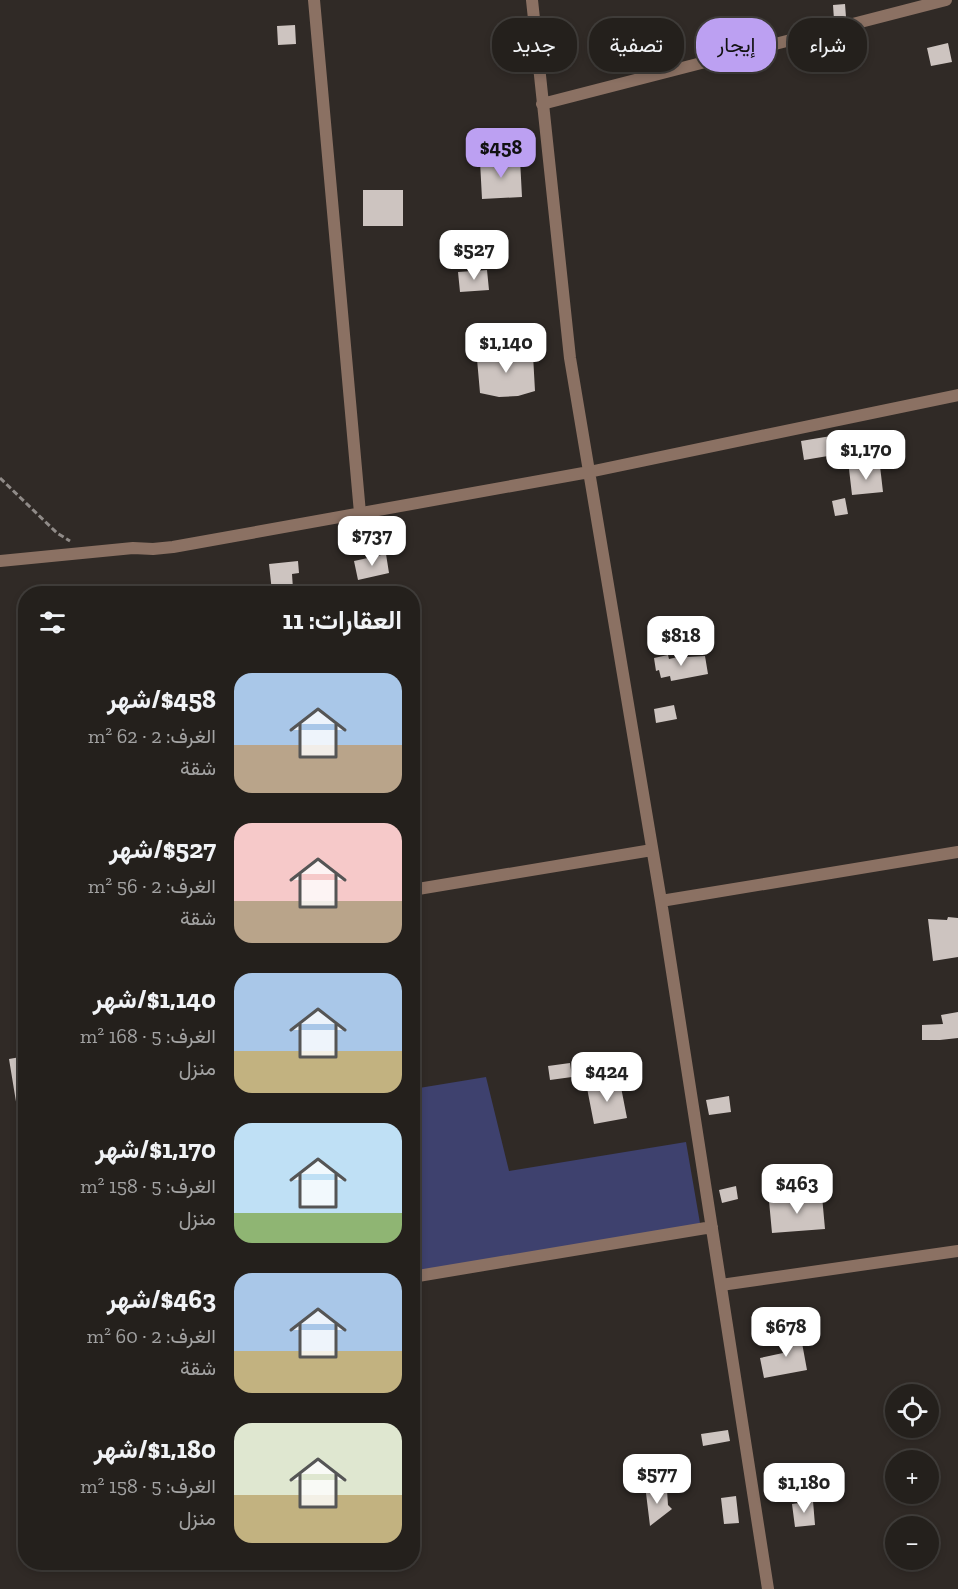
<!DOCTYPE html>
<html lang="ar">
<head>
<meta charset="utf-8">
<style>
	:root { --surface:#24201c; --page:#2c2825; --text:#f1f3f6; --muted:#a3a3a3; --line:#413e3b; --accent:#bca0f2 }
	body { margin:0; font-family:"Zilla Slab",Vazirmatn,serif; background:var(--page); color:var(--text); direction:rtl; height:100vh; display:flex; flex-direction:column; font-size:22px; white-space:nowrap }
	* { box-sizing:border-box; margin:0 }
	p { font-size:20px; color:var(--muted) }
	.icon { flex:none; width:33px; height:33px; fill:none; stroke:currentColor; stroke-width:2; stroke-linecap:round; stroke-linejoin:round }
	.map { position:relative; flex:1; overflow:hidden; direction:ltr }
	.panel { position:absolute; left:18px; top:586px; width:402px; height:984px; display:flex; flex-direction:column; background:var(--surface); border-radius:24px; box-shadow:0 3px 9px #0003,0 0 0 2px var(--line); direction:rtl }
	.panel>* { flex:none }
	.hud { position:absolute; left:438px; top:18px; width:429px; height:54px; direction:rtl; display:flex; gap:12px }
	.tools { position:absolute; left:885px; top:1384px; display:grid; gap:12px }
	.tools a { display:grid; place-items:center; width:54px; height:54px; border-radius:50%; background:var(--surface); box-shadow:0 3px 9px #0003,0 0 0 2px var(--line); font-size:30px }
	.price { position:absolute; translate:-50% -51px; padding:0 14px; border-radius:12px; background:#fff; color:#222; font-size:20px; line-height:39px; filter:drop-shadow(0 2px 3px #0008) }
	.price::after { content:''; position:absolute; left:50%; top:36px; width:18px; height:14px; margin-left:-9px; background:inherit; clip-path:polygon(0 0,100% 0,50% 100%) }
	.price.selected { background:var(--accent); color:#111 }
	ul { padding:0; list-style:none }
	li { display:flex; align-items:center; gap:18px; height:150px; padding:0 18px }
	li span { display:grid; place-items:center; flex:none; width:168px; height:120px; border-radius:18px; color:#555 }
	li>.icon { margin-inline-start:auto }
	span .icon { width:72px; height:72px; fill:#fffc; stroke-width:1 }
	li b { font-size:26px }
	h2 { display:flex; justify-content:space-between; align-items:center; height:72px; padding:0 18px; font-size:26px }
	.pill { padding:0 21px; border-radius:24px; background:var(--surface); box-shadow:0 3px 9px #0003,0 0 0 2px var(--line); font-size:21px; line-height:54px }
	.pill.selected { background:var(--accent); color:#111 }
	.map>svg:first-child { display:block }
</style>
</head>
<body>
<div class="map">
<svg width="958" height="1589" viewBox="0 0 958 1589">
	<rect width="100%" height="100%" fill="#302a26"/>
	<path fill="#3e416e" d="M486,1077L509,1171L686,1142L701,1229L413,1277V1089Z"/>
	<path fill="#cdc4c0" d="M845,4L846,17L834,20L833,5Z
		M295,25L296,44L278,45L277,26Z
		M948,43L952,62L931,66L927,48Z
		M520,159L522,197L482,199L480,161Z
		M363,190H403V226H363Z
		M487,270L489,290L460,292L458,272Z
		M486,351L488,354L528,351L533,355L535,391L518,396L499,397L480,393L477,359Z
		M837,435L840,454L804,460L801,441Z
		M880,466L883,492L852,495L849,469Z
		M845,498L848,514L835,516L832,501Z
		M386,554L389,573L358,580L354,561Z
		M298,561L299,573L292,574L293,589L272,592L269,564Z
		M668,655L669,659L687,655V657L705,656L708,674L671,681L670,676L661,678L659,670L656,671L654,658Z
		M674,705L677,719L656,723L654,709Z
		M948,917L958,918V957L933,961L928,919L947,920Z
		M958,1012V1038L940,1040H922V1025L943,1024L941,1015Z
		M26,1056V1120H19L9,1059Z
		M570,1063L572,1077L550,1080L548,1066Z
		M620,1082L627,1118L594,1124L587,1088Z
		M729,1096L731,1112L709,1115L706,1100Z
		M736,1186L738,1199L722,1203L719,1190Z
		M822,1196L825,1229L772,1233L769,1201Z
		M800,1332L807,1370L764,1378L760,1358L783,1353L780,1336Z
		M728,1430L730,1441L703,1446L701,1434Z
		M667,1490L668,1505L672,1509L650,1526L646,1493Z
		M736,1496L739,1523L724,1524L721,1498Z
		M813,1501L815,1525L795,1527L792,1504Z"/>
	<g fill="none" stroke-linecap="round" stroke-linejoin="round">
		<path stroke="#908b88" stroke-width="3" stroke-dasharray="6 3" stroke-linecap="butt" d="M0,478L57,533L70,541"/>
		<path stroke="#8b7163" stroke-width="12" d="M314,0L360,513
			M532,0L570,358L661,901L768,1589
			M542,104L946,0
			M0,561L133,548L153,549L173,547L589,472L958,395
			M412,890L652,850
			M661,901L958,852
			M412,1277L712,1227
			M721,1285L958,1251"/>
	</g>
</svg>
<div class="tools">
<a><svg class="icon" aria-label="locate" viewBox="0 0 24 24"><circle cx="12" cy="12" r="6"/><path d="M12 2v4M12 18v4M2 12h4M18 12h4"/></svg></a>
<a>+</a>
<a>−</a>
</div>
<b class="price selected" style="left:501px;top:179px">$458</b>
<b class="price" style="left:474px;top:281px">$527</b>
<b class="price" style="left:506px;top:374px">$1,140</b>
<b class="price" style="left:866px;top:481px">$1,170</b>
<b class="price" style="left:372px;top:567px">$737</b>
<b class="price" style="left:681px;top:667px">$818</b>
<b class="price" style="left:607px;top:1103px">$424</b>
<b class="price" style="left:797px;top:1215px">$463</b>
<b class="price" style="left:786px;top:1358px">$678</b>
<b class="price" style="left:657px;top:1505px">$577</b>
<b class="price" style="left:804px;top:1514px">$1,180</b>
<div class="hud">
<a class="pill">شراء</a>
<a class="pill selected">إيجار</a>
<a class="pill">تصفية</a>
<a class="pill">جديد</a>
</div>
<section class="panel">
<h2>العقارات: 11<svg class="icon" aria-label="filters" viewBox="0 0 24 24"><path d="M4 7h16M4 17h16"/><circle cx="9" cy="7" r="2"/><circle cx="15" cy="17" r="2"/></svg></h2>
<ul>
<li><span style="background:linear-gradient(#a9c7e8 60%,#b9a48a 0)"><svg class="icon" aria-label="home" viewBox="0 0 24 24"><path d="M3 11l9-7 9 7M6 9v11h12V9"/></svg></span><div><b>$458/شهر</b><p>الغرف: 2 · 62 m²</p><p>شقة</p></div></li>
<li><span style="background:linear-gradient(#f6c9c9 65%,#b9a48a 0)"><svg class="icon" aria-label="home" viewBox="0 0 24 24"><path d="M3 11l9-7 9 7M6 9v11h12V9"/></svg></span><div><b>$527/شهر</b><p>الغرف: 2 · 56 m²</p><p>شقة</p></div></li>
<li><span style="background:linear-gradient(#a9c7e8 65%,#c2b280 0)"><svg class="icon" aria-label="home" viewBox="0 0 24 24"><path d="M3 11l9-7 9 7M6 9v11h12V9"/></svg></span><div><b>$1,140/شهر</b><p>الغرف: 5 · 168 m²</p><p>منزل</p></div></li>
<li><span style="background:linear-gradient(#bfe0f5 75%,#8fb573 0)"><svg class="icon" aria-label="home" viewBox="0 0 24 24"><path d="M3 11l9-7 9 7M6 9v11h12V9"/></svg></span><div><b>$1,170/شهر</b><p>الغرف: 5 · 158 m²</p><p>منزل</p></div></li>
<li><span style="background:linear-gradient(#a9c7e8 65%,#c2b280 0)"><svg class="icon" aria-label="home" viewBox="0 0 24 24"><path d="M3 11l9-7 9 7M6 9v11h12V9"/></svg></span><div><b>$463/شهر</b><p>الغرف: 2 · 60 m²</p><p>شقة</p></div></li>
<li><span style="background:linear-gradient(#dfe7d0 60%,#c2b280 0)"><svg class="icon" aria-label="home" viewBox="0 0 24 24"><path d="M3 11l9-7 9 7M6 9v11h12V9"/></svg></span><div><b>$1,180/شهر</b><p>الغرف: 5 · 158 m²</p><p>منزل</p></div></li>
</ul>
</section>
</div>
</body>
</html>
